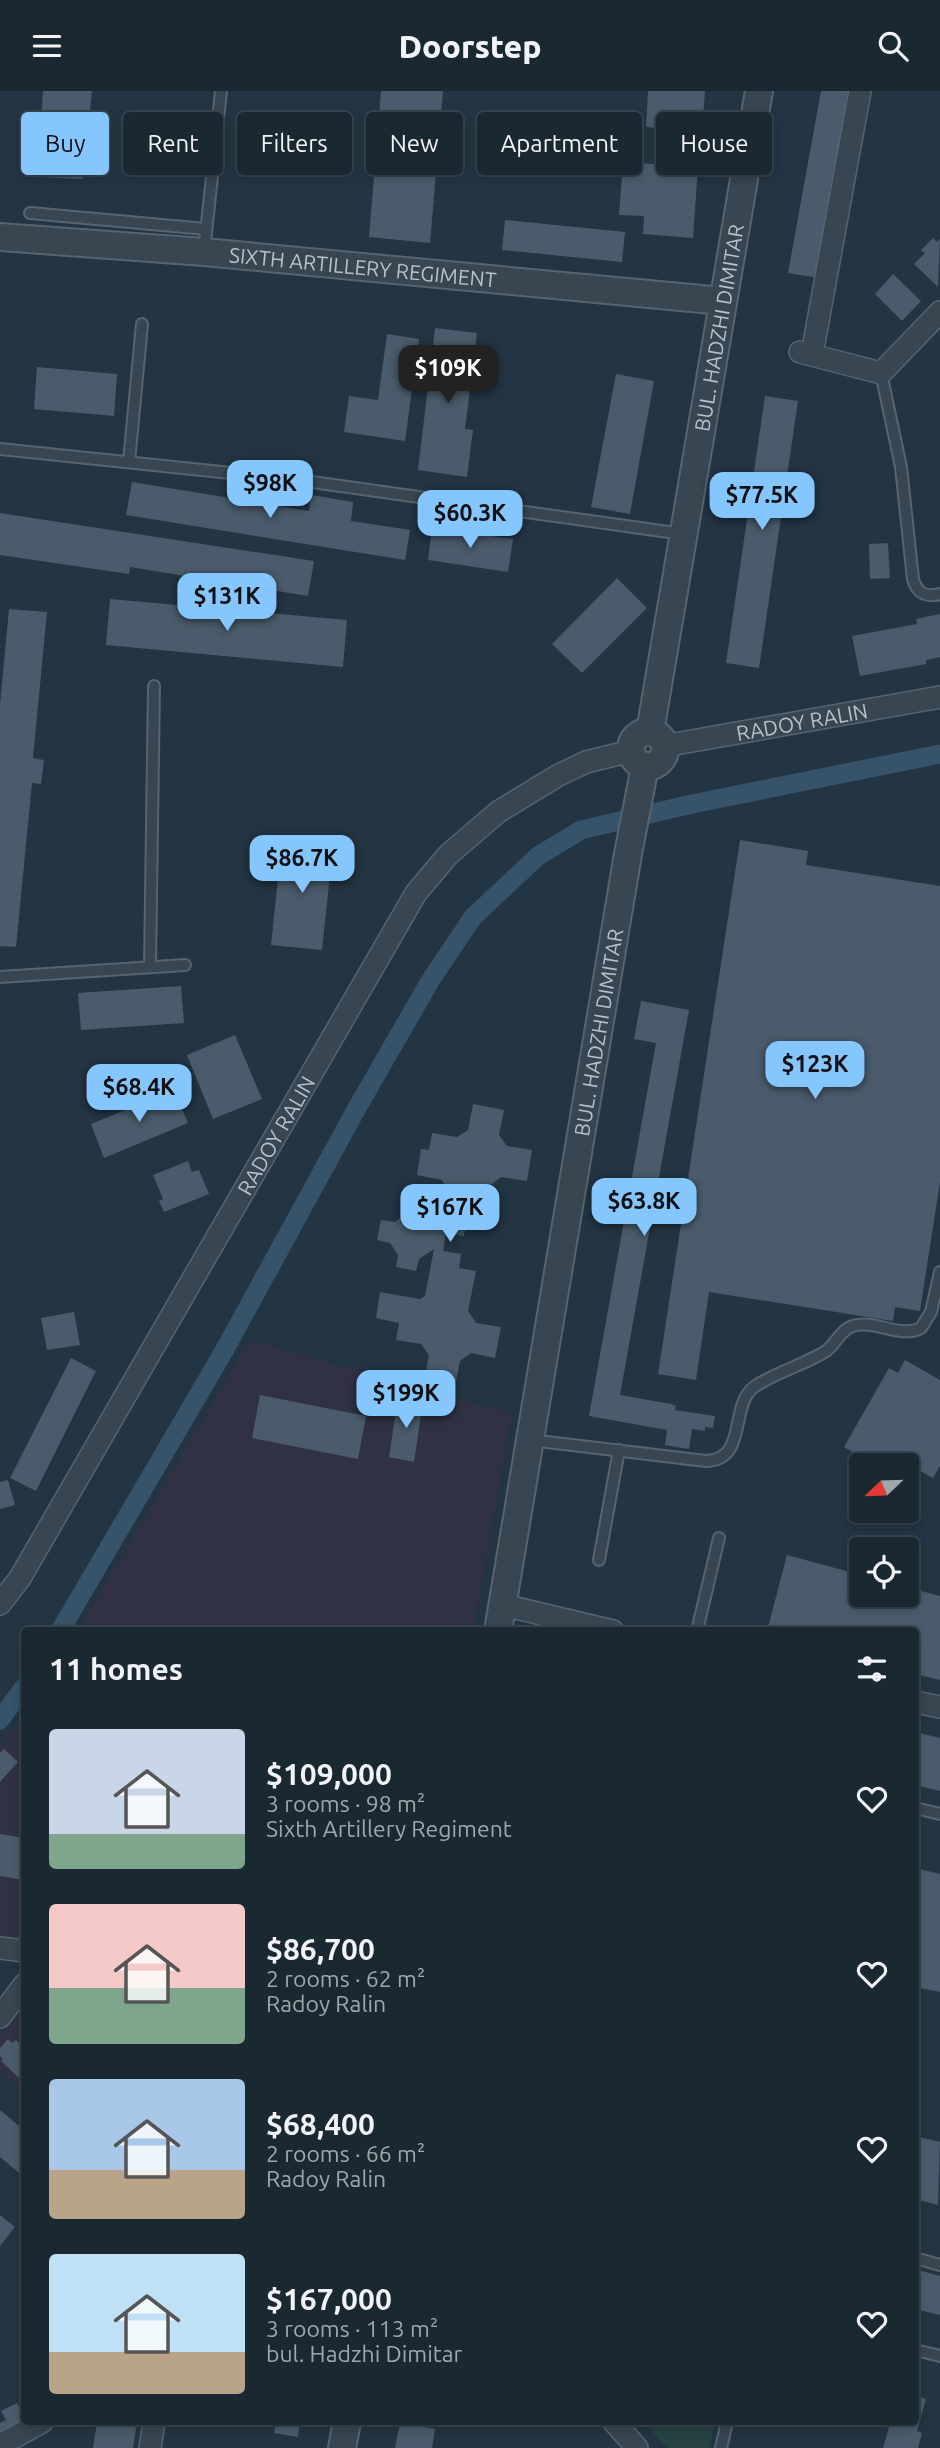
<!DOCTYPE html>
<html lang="en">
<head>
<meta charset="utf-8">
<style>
	:root { --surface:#1a2832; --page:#23303a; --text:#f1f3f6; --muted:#9fa6ac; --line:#38444d; --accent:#86c6ff }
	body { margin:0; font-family:Ubuntu,sans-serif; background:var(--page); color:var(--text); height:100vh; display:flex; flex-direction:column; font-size:26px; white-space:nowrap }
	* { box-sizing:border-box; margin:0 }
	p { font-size:23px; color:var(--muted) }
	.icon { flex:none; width:38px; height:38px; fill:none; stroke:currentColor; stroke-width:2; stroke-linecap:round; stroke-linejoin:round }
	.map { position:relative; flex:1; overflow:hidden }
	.panel { position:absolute; left:21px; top:1536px; width:898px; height:798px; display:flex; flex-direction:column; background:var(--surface); border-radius:7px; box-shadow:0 4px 10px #0003,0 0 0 2px var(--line) }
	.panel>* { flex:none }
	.hud { position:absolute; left:21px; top:21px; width:900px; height:63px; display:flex; gap:14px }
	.needle { width:46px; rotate:247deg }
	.controls { position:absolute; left:849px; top:1362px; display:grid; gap:14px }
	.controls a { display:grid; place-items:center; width:70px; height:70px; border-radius:7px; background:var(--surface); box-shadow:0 4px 10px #0003,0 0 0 2px var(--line); font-size:35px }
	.price { position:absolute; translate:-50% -60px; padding:0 16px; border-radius:14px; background:var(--accent); color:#111; font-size:23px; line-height:46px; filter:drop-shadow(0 2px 4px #0008) }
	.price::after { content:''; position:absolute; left:50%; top:42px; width:21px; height:16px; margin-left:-10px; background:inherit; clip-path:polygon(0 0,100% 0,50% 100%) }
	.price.current { background:#222; color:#fff }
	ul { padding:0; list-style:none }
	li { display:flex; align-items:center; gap:21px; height:175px; padding:0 28px }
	li span { display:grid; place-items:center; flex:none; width:196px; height:140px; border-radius:7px; color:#555 }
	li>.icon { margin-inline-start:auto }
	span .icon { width:84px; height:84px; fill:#fffc; stroke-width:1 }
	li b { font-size:30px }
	h2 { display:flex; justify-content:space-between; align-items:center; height:84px; padding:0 28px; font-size:30px }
	.pill { padding:0 24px; border-radius:7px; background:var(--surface); box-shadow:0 4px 10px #0003,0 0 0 2px var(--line); font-size:24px; line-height:63px }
	.pill.current { background:var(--accent); color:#111 }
	header { display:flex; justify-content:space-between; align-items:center; height:91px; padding:0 28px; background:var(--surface); font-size:32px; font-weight:800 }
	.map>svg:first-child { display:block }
</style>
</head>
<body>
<header><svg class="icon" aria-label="menu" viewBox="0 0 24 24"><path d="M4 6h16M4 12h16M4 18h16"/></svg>Doorstep<svg class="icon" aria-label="search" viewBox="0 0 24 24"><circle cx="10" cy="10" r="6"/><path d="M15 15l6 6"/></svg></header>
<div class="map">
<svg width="940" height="2357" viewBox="0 0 940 2357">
	<rect width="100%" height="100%" fill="#233542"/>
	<path fill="#303142" d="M250,1249L512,1323L473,1540H77Z
		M24,1628V1860L0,1857V1653Z
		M24,1915V2001L0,1979V1945Z"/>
	<path fill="#264342" d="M644,2331H715L709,2357H667Z"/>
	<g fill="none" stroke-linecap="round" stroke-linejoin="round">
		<path stroke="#36536a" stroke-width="19" d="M60,1540L224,1260L357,1017L430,890L473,826L538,765L581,739L692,713L940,663
			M0,1629L24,1596"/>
	</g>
	<path fill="#4a5c6b" d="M43,0H92L83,88L37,86Z
		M381,0H443L430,152L369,146Z
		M648,0H705L702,41L646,36Z
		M821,0H853L819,187L788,182Z
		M623,71L698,76L693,147L643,143L644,125L619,124Z
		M505,129L625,141L622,171L502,159Z
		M933,147L937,151L940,148L938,196L914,173L925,162L921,159Z
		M893,183L921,210L902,230L875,203Z
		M435,237L477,242L465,338L473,339L467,386L418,379Z
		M387,243L419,248L405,350L344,341L349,305L378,309Z
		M37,276L117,283L114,325L34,318Z
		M616,283L654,290L630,423L591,416Z
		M765,305L798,310L759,577L726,572Z
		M132,391L309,420L311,404L353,411L351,430L410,439L405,469L126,424Z
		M0,422L314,470L308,505L130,476L129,483L0,464Z
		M432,437L513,448L508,481L428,469Z
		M888,452L890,487L870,488L869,453Z
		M617,487L647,517L582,582L552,553Z
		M110,508L347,529L343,576L106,554Z
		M9,518L47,521L33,667L44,669L41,693L32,692L16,856L0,855V614Z
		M940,523V566L926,569V573L860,585L852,545L917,533L916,528Z
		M282,749L333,755L322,859L271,854Z
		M740,749L808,760L806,774L940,795V1091L920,1220L895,1216L893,1230L709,1201L696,1289L658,1283Z
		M181,895L184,932L81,939L78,902Z
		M641,910L689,919L620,1304L671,1313L676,1315L675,1319L715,1325L713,1337L705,1336V1340L692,1338L689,1358L665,1354L667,1339L589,1325L656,952L634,948Z
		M235,944L262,1008L213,1028L187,964Z
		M174,999L188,1032L104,1067L91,1033Z
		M473,1013L504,1019L499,1044L507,1055L532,1059L527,1090L501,1086L491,1094L483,1135L466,1132L464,1145L446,1142L443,1160L461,1163L459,1177L476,1180L468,1220L476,1232L501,1236L495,1267L471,1262L460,1270L455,1295L424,1290L429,1264L421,1253L396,1249L399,1232L376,1227L380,1201L420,1208L425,1205L434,1158L419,1168L416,1180L396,1176L398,1164L390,1152L377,1149L381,1129L395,1131L406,1122L408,1111L428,1114L426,1127L437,1140L445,1094L442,1089L417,1084L421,1058L429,1059L432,1042L457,1046L468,1039Z
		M188,1070L192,1081L199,1079L209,1103L164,1121L159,1110L163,1108L153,1084Z
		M74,1221L80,1254L47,1259L41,1227Z
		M71,1267L96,1280L36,1400L10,1387Z
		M905,1269L940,1289V1375L933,1387L903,1371L901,1374H875L844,1356L889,1277L898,1282Z
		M260,1304L366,1325L358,1368L252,1347Z
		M398,1307L423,1311L414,1371L389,1366Z
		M8,1389L15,1414L0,1418V1391Z
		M787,1464L861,1484V1503H906V1496L940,1505V1589L915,1583V1540H767Z
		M915,1641L940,1647V1700L915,1694Z
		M4,1658L18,1671L0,1691V1662Z
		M0,1743L24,1747V1789L0,1785Z
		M915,1777L940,1783V1901L915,1896Z
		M8,1948L12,1952L16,1949L24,1957V1983L20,1988L1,1970L3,1968L0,1965V1957Z
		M0,2019L24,2039V2086L0,2066Z
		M915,2045L940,2051L938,2114L915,2108Z
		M0,2124L15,2136L0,2155Z
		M915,2178L940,2185V2224L915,2218Z
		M915,2305L926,2308L917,2340L922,2342L918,2357H883L889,2337L871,2331H915Z
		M17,2312L19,2316L24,2313V2331L0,2348V2332L6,2329L1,2320Z
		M97,2331H137L133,2357H93Z
		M276,2331H300L298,2346L274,2342Z
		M400,2332L435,2338L432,2357H395Z"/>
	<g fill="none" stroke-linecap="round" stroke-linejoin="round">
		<g stroke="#56646f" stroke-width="14">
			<path id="service" d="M30,122L206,138
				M204,161L221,0
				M881,282L901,376L913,488C917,502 926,507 940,503
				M0,358L298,389L683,443
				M129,371L142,233
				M150,876L154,595
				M0,886L185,874
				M530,1349L706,1370C748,1369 729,1315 754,1296C776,1281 804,1274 826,1260C836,1253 841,1238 853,1235C875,1228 900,1248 921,1237L931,1221L940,1181
				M599,1469L619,1359
				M697,1540L719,1447
				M915,1717L940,1723
				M915,2167L940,2174
				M915,2259L940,2265
				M721,2357L727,2331"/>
		</g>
		<g stroke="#56646f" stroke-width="24">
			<g id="minor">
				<path d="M800,261L881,282L940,221"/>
				<path d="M812,263L860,0"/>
				<path id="s1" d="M664,655L940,606"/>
				<path id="s2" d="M0,1513L20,1487L416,802L448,764L498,721L557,685L586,671L631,660"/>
				<path d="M503,1514L613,1540"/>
				<path d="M915,1611L940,1616"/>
				<path d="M0,1857L24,1860"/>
				<path d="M0,1926L24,1894"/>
				<path d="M614,2331L637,2357"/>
				<path d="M0,2354L42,2331"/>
				<path d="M150,2357L154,2331"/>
			</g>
		</g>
		<g stroke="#56646f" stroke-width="30">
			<g id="tertiary">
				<path id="s3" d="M0,146L204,161L723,210"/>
				<path id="s4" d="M650,641L759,0"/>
				<circle cx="648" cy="658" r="17"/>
				<path id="s5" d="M498,1540L628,763L645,675"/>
				<path d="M342,2357L347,2331"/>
			</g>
		</g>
		<use href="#service" stroke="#384652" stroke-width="10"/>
		<use href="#minor" stroke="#384652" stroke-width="21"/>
		<use href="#tertiary" stroke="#384652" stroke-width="26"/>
	</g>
	<g text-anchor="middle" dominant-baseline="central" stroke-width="7" stroke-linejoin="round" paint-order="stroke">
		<g font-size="21" fill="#b5c1cc" stroke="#1d2b37">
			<text stroke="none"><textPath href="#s3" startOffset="364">SIXTH ARTILLERY REGIMENT</textPath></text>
			<text stroke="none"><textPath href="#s4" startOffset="410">BUL. HADZHI DIMITAR</textPath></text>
			<text stroke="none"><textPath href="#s1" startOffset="140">RADOY RALIN</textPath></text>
			<text stroke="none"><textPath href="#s5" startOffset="607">BUL. HADZHI DIMITAR</textPath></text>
			<text stroke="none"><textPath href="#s2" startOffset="544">RADOY RALIN</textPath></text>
		</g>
	</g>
</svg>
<div class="controls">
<a><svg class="needle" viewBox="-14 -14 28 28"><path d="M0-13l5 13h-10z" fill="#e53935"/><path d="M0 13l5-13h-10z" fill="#9fa6ac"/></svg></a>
<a><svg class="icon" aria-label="locate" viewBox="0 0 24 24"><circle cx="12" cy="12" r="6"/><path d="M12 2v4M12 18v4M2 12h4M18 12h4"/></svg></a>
</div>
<b class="price current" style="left:448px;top:314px">$109K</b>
<b class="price" style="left:270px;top:429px">$98K</b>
<b class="price" style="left:762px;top:441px">$77.5K</b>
<b class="price" style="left:470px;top:459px">$60.3K</b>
<b class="price" style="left:227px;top:542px">$131K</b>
<b class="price" style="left:302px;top:804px">$86.7K</b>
<b class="price" style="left:815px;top:1010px">$123K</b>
<b class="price" style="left:139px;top:1033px">$68.4K</b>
<b class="price" style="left:644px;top:1147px">$63.8K</b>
<b class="price" style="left:450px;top:1153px">$167K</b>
<b class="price" style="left:406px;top:1339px">$199K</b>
<div class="hud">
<a class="pill current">Buy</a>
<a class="pill">Rent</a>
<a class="pill">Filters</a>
<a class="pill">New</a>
<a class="pill">Apartment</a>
<a class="pill">House</a>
</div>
<section class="panel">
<h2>11 homes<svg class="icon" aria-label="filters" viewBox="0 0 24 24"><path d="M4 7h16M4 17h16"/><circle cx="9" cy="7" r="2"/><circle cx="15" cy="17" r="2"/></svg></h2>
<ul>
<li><span style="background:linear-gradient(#c9d6e8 75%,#7fa58c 0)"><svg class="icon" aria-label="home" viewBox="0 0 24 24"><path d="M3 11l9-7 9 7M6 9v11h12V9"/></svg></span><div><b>$109,000</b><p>3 rooms · 98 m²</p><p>Sixth Artillery Regiment</p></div><svg class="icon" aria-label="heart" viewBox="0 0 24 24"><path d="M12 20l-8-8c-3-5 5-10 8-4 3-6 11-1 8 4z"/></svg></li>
<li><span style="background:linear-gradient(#f6c9c9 60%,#7fa58c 0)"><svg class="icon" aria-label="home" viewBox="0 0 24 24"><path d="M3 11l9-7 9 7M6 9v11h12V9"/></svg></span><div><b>$86,700</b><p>2 rooms · 62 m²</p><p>Radoy Ralin</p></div><svg class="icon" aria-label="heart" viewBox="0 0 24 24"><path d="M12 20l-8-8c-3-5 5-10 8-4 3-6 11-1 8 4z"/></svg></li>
<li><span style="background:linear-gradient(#a9c7e8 65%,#b9a48a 0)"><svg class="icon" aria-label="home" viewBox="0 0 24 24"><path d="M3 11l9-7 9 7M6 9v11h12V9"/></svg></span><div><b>$68,400</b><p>2 rooms · 66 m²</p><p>Radoy Ralin</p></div><svg class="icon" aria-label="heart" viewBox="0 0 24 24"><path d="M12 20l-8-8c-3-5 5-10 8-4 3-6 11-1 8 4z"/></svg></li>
<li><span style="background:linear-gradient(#bfe0f5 70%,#b9a48a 0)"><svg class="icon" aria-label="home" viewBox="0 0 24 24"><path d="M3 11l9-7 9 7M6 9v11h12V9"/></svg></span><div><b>$167,000</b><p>3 rooms · 113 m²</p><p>bul. Hadzhi Dimitar</p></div><svg class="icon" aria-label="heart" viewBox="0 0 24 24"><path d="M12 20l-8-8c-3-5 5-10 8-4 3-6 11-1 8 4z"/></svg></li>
</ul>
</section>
</div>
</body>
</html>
